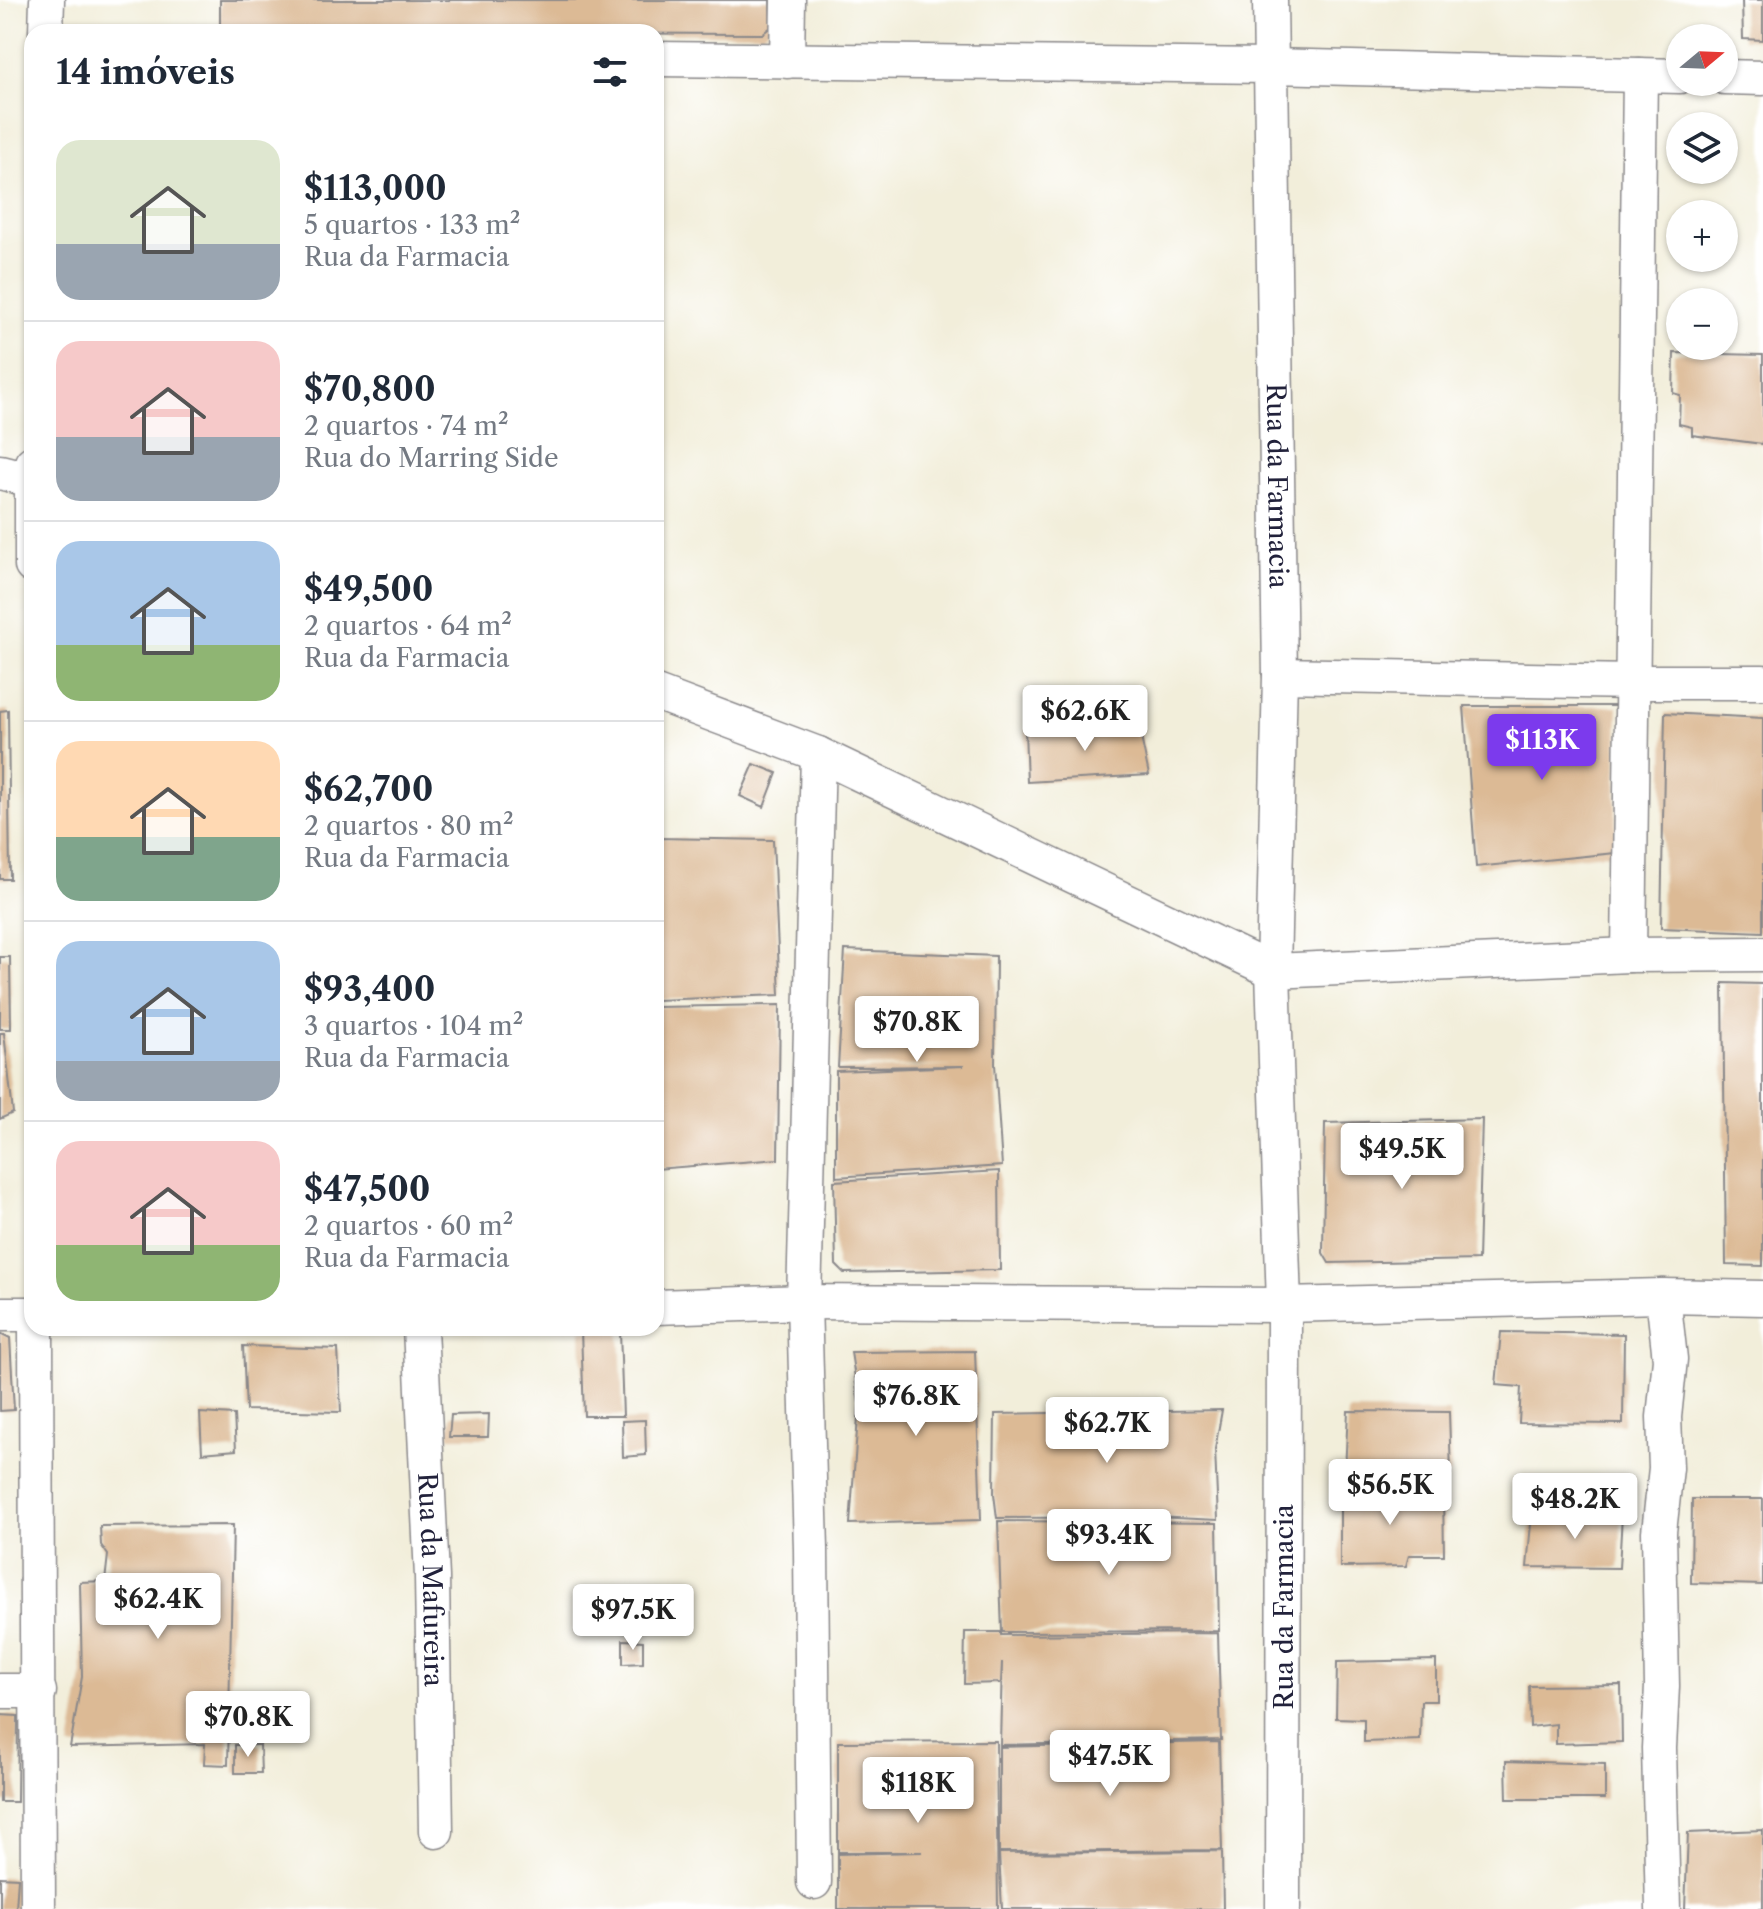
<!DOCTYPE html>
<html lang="pt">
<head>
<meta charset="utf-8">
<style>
	:root { --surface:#fff; --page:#f2f2f3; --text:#1f2937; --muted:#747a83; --line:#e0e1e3; --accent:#7c3aed }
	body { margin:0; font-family:"Libre Caslon Text",serif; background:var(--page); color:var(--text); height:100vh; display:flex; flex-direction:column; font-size:30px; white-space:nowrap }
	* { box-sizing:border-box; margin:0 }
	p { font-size:26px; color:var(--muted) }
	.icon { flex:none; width:44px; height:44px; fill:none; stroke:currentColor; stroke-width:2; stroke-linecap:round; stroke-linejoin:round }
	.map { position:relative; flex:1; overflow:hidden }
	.panel { position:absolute; left:24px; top:24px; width:640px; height:1312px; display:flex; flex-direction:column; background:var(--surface); border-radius:24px; box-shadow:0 2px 6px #0004 }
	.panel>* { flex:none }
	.needle { width:52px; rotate:71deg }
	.buttons { position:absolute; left:1666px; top:24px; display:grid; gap:16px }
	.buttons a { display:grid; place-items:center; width:72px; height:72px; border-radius:50%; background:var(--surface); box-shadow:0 2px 6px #0004; font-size:40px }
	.price { position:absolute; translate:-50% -68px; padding:0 18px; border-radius:8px; background:#fff; color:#222; font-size:26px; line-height:52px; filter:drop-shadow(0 2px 4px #0008) }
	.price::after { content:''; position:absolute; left:50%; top:48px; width:24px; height:18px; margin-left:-12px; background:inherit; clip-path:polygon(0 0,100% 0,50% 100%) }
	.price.current { background:var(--accent); color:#fff }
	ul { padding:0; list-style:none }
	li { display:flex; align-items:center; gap:24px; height:200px; padding:0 32px }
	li+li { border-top:2px solid var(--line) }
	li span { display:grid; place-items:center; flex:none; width:224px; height:160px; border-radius:24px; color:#555 }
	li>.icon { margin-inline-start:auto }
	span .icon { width:96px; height:96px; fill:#fffc; stroke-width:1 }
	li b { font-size:34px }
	h2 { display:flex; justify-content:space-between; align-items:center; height:96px; padding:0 32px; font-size:34px }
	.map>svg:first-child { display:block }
</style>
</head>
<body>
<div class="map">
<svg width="1763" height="1909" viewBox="0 0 1763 1909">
	<rect width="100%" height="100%" fill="#fff"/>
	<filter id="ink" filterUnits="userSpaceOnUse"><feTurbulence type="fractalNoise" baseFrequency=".0125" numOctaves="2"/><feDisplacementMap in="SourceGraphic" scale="16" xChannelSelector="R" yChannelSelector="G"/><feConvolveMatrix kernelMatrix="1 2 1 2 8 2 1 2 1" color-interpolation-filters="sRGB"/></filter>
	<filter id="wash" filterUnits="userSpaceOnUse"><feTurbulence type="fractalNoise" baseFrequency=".006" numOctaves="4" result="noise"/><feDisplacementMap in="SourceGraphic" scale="32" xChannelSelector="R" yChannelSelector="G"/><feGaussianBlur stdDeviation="1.8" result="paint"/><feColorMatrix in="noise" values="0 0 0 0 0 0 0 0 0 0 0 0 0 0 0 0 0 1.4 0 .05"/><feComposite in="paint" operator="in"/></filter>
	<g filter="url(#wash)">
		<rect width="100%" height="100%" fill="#f2eeda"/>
		<g id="blocks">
			<path fill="#dcba95" d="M220,0H770L771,27L762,34L220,32Z
				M1742,0H1763V40L1743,39Z
				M1674,353L1763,355V444L1692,435V427L1679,424L1680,395L1673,393Z
				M1464,706H1618L1615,853L1476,867Z
				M8,710L10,879H0V711Z
				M1665,713L1763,718V932L1661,928Z
				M1138,723L1149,775L1027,782L1025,729Z
				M754,764L777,773L764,807L740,796Z
				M656,838L773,840L780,995L656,1000Z
				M845,950L996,956L995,1064L1002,1166L836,1177V1071L964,1066L838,1067Z
				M0,957H10L11,1029H0Z
				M1723,983L1763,984V1266L1726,1265Z
				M780,1005L778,1159L656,1169V1007Z
				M0,1033H4L13,1113L0,1119Z
				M1482,1119L1478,1260L1329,1263L1323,1253L1325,1123Z
				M999,1171L1000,1270L844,1273L836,1265L834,1181Z
				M581,1330L620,1331L623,1416H584Z
				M1501,1332L1624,1334L1623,1424L1519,1423L1521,1387L1496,1385Z
				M0,1333L10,1338L14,1410L0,1411Z
				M243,1346L338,1349L341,1412L246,1410Z
				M975,1351L981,1520L850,1524L859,1404L851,1352Z
				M1222,1410L1215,1449L1218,1520L1154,1517L997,1518L994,1494L995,1414Z
				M1348,1411L1449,1412L1451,1474L1345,1471Z
				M200,1413L234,1415L236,1450L202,1453Z
				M489,1414L488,1437H449L451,1415Z
				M645,1420L646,1455L623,1457L622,1421Z
				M1340,1490L1443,1492L1444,1555H1409L1406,1566L1340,1567Z
				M1692,1499H1763V1585L1691,1583Z
				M1532,1513L1622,1515L1619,1568L1527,1567Z
				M998,1521L1217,1523L1219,1631L1002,1632Z
				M233,1525L228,1765L204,1764L205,1744L70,1747L82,1677L80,1582L105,1581L108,1555L101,1545L100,1526Z
				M965,1632H1001V1635L1218,1633L1221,1740L1000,1745L1002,1662L1001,1683L964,1684Z
				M623,1640L643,1641V1663L623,1664Z
				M1436,1660V1701H1421L1420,1740L1364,1742V1719L1336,1718L1337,1662Z
				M1621,1685L1622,1742L1556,1744V1724L1530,1727L1529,1686Z
				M0,1715L18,1716L17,1802H0Z
				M996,1741L998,1909H838V1854L922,1852H838V1742Z
				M1219,1742L1222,1850L999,1852V1747Z
				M235,1745H260L261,1773H235Z
				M1506,1761L1605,1764V1799H1507Z
				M1763,1830V1909H1685L1688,1833Z
				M1222,1851L1223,1909H1002L999,1853Z
				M0,1877L18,1878L16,1909H0Z"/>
		</g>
	</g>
	<g filter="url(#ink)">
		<use href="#blocks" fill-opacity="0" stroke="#8a888a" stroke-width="2"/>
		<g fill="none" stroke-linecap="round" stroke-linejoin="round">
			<g stroke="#8a888a" stroke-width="37">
				<g id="street">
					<path id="s1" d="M1270,0L1280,675L1273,971L1284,1305L1283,1909"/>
					<path d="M46,32L47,0"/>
					<path d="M656,59L1270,66L1680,76"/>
					<path d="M787,61L788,0"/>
					<path d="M1724,77L1763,78"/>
					<path d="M32,463V566"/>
					<path d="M0,472L32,480"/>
					<path d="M1280,675L1632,682H1763"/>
					<path d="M656,693L818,754L1273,971L1629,955L1763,954"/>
					<path d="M818,754L804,1302L1284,1305L1663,1296L1763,1298"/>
					<path d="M1629,955L1640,75"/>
					<path d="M1663,1296L1670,1359L1664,1417L1666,1468L1659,1532L1662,1686L1659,1748L1663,1909"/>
					<path d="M656,1307L804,1302L811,1549L814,1882"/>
					<path d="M0,1314H32"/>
					<path d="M36,1328L38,1909"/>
					<path id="s2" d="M420,1328L432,1577L436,1831"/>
					<path d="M0,1691H39"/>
				</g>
			</g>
			<use href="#street" stroke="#fff" stroke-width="34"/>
		</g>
	</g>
	<g text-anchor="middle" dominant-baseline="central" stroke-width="6" stroke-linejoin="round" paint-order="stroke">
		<g font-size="26" fill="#22223b" stroke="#fff">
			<text stroke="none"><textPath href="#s1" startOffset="486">Rua da Farmacia</textPath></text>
			<text stroke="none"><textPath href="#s2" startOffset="252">Rua da Mafureira</textPath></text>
			<text transform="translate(1284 1607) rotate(-90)">Rua da Farmacia</text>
		</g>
	</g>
</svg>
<div class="buttons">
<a><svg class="needle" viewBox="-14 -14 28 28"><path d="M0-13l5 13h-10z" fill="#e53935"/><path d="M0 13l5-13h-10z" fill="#747a83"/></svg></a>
<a><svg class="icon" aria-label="layers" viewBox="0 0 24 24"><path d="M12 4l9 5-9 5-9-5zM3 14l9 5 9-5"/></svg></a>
<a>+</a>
<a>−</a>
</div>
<b class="price" style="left:1085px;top:753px">$62.6K</b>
<b class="price current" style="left:1542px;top:782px">$113K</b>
<b class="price" style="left:917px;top:1064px">$70.8K</b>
<b class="price" style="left:1402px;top:1191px">$49.5K</b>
<b class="price" style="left:916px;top:1438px">$76.8K</b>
<b class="price" style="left:1107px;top:1465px">$62.7K</b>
<b class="price" style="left:1390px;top:1527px">$56.5K</b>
<b class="price" style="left:1575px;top:1541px">$48.2K</b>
<b class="price" style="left:1109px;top:1577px">$93.4K</b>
<b class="price" style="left:158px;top:1641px">$62.4K</b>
<b class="price" style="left:633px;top:1652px">$97.5K</b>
<b class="price" style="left:248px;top:1759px">$70.8K</b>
<b class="price" style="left:1110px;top:1798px">$47.5K</b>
<b class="price" style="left:918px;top:1825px">$118K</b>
<section class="panel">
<h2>14 imóveis<svg class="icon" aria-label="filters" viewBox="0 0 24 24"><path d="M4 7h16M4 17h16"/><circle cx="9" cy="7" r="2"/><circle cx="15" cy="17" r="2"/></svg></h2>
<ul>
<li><span style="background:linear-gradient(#dfe7d0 65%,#9aa5b1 0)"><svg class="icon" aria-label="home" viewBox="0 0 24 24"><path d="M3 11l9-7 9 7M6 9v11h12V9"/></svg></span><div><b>$113,000</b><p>5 quartos · 133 m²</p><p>Rua da Farmacia</p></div></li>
<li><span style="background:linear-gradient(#f6c9c9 60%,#9aa5b1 0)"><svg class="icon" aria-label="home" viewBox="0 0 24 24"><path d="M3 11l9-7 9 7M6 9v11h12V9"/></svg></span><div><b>$70,800</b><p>2 quartos · 74 m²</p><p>Rua do Marring Side</p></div></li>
<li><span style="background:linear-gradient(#a9c7e8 65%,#8fb573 0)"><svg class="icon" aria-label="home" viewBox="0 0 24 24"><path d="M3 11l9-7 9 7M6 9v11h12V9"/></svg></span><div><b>$49,500</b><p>2 quartos · 64 m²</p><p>Rua da Farmacia</p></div></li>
<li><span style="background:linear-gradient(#ffd9b3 60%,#7fa58c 0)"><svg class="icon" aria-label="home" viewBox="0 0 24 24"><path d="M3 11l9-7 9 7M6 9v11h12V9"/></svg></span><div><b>$62,700</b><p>2 quartos · 80 m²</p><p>Rua da Farmacia</p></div></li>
<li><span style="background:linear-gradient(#a9c7e8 75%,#9aa5b1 0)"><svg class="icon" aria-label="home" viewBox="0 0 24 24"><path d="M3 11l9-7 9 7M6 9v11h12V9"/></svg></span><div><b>$93,400</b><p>3 quartos · 104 m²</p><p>Rua da Farmacia</p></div></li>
<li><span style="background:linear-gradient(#f6c9c9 65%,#8fb573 0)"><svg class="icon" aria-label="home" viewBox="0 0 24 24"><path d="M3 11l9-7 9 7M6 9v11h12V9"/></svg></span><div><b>$47,500</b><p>2 quartos · 60 m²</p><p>Rua da Farmacia</p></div></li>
</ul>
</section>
</div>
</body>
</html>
